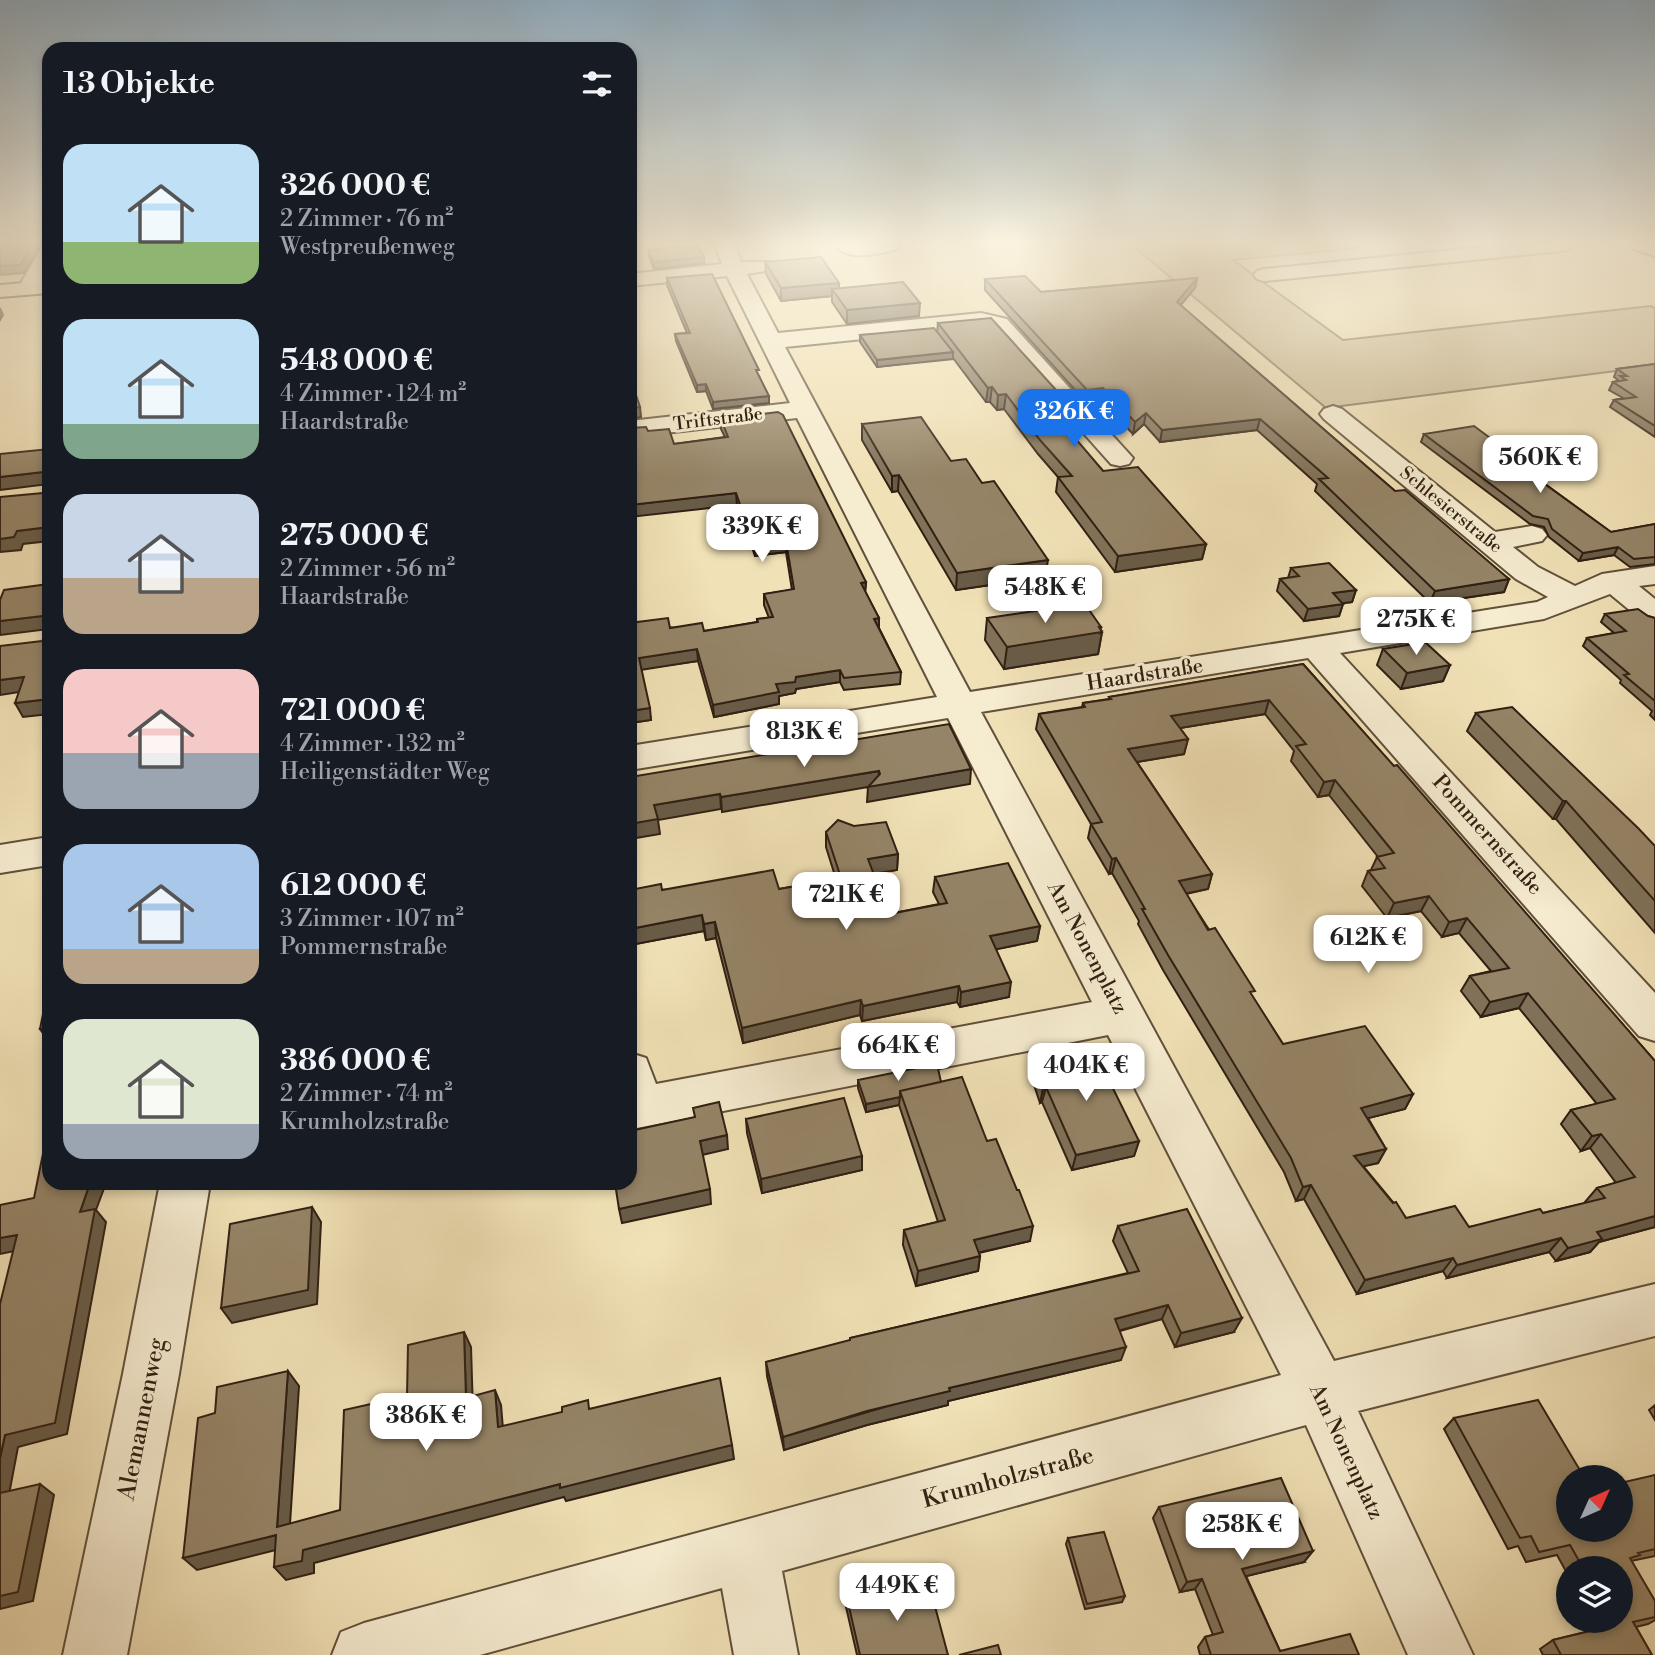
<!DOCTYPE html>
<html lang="de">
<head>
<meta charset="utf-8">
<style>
	:root { --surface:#171b24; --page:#242831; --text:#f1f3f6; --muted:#9ea1a6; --accent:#1a73e8 }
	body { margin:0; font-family:"Libre Bodoni",serif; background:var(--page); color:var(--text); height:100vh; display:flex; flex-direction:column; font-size:26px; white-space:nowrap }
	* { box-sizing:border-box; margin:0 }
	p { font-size:23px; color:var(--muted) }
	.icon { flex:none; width:38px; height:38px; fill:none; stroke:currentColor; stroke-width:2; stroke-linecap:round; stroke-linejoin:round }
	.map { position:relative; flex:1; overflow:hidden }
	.details { position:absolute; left:42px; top:42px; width:595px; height:1148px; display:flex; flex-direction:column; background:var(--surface); border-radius:21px; box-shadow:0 4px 10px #0003 }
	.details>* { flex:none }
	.needle { width:46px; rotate:45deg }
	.fabs { position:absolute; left:1556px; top:1465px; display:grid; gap:14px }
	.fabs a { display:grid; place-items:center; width:77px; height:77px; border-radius:50%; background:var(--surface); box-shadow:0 4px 10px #0003; font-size:35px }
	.price { position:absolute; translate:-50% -60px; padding:0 16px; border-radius:14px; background:#fff; color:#222; font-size:23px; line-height:46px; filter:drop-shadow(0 2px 4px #0008) }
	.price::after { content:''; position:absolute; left:50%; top:42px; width:21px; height:16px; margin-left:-10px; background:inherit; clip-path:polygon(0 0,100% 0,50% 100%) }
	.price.active { background:var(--accent); color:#fff }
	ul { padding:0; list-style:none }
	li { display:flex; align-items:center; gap:21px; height:175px; padding:0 21px }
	li span { display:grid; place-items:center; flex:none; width:196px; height:140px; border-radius:21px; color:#555 }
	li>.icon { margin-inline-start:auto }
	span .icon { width:84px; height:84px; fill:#fffc; stroke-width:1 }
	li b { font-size:30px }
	h2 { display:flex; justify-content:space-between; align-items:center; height:84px; padding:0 21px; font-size:30px }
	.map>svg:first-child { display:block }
</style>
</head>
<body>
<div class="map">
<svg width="1655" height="1655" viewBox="0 0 1655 1655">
	<rect width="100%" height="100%" fill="#f1e1b6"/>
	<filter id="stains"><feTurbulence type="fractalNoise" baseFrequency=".00286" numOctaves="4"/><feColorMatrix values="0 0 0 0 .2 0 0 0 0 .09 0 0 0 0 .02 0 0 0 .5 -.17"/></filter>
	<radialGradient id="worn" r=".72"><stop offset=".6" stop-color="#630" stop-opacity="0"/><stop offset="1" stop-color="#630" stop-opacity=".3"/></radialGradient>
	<path fill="#d0c09a" stroke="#807056" stroke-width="2" d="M1132,245H1355L1360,248L1233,260L1343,340L1651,306L1655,308V366L1326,408Z"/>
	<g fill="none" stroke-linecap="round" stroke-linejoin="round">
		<g stroke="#61503b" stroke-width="4">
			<path id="minor" d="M715,245H735L741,262H771L774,266L771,270L747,274L778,333L981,313L1007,319L1133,458L1129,464L1120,466L1111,464L991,329L981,327L785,347L970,692L1537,602L1548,597L1516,579L1324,419L1320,414L1324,409L1333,406L1342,409L1495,532L1532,526L1542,529L1547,535L1542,541L1513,547L1538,567L1575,586L1602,574L1655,566V584L1639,586L1655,599V625L1644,622L1610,594L1544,619L1340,653L1655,993V1041L1639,1036L1308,658L981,712L1334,1361L1655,1284V1336L1358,1411L1473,1655H1408L1306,1425L782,1571L798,1655H734L722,1588L480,1655H332L341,1632L364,1623L1281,1375L1108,1035L637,1128L630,1126V1053L646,1058L656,1084L1092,1002L948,718L630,770V746L937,697L797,418L630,437V421L790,403L727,276L630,286V274L722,264Z
				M835,245H900L897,249C879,254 847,262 835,245Z
				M1503,245H1572L1569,249L1562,251L1264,281L1257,279L1254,275L1257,271L1264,269Z
				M49,246C49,267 48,275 37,293H21L18,288L39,252L42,248Z
				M49,837V865L0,873V845Z
				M160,1183H210L179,1374L127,1655H63L123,1374Z"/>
		</g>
		<g stroke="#311f12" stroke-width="4">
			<path id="major" d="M49,281V293L0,297V285Z"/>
		</g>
		<g stroke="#311f12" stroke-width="4">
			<path id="highway" d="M1630,245H1655V256L1633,249Z"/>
		</g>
		<use href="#minor" fill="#f6ecd0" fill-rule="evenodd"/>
		<use href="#major" fill="#f1e1b6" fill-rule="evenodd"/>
		<use href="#highway" fill="#f1e1b6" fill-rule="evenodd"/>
	</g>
	<path fill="#807259" stroke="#311f12" stroke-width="2" fill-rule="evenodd" d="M648,250L704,257V263L654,269L649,256Z
		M765,262L839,289L919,316L847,324L832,302V296L781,301L766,274Z
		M667,278L759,376L769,403L713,409L706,391L697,392L676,341L675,334L687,333L667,285Z
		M1197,278L1195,288L1180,305L1395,491L1509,579L1504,592L1430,603L1315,491L1317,484L1257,430L1160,442L1144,424L1133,434L1101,400L1085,401L985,290V279L1041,292Z
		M938,323L1057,391L1055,405L1047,406L1103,471L1206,544L1202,559L1115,572L1056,492L1058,477L1038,454L1004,409L997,410L990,402H986L953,358L877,367L860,342V335L937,332Z
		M1655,364V437L1610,407L1614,400L1623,398L1609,390L1613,382L1618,381V380L1614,377L1617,369Z
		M721,419L866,582L865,592L879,618V628L901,672L900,684L844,690L840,682L796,689L795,693L779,696V704L714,717L698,661L641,669L651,720L630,723V623L704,631L757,622V619L769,618L764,605V594L792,590L786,552L755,556L737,505L648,431L674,444L725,437L721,429Z
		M862,424L951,461L1045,577L956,590L898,491L892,492L862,440Z
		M1424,434L1542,482L1611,532L1655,524V564L1630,567L1614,555L1579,561L1549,537L1544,527L1530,524L1421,442Z
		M1291,568L1356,590L1352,602L1342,603L1343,604L1339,616L1304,621L1277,591L1280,579L1288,578Z
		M1605,614L1648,616L1655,618V720L1650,715L1652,711L1620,683L1621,680L1583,646L1587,638L1614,633L1601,622Z
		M987,618L1101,630L1102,632L1098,654L1004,669L985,640Z
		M1383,649L1450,665L1443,681L1401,689L1377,665Z
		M1303,664L1655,1061V1227L1599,1242L1590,1252L1556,1261L1549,1252L1447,1278L1443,1271L1357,1294L1304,1199L1296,1201L1284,1172L1163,970L1138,924L1139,921L1112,873L1109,874L1088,838L1091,824L1036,729L1039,714L1082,707L1083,703L1109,699V697ZM1265,714L1294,751L1291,761L1318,797L1329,795L1378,857H1377L1371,870L1368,871L1362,886L1387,918L1421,911L1442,937L1459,933L1491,971L1470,976L1461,991L1481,1017L1519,1008L1597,1104L1571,1110L1561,1124L1581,1151L1590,1148L1616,1183L1597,1188L1585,1202L1586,1203L1543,1213L1469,1227L1406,1218L1363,1166L1378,1163L1386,1149L1368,1118L1405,1109L1413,1094L1283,1044L1186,894L1208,889L1212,874L1137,762L1184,754L1188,739L1180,728Z
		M1476,713L1655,846V933L1556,819H1553L1467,731Z
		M826,832L898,854L897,870L873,874L889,914L939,904L933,892L935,877L1040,926L1037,941L996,949L1009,997L960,1007L957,1002L862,1021L860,1015L743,1043L716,938L706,940L704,931L630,945V890L779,889L836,879L826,847Z
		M1035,1063L1139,1141L1134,1156L1072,1170L1042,1102L1040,1103L1032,1079Z
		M858,1080L941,1082L987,1141L1030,1241L979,1253L980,1256L978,1271L916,1286L903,1245L904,1230L938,1222L899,1105L866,1112L858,1088Z
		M746,1119L862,1156V1170L762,1193L747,1133Z
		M1118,1226L1234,1332L1175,1347L1162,1319L1120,1331L1121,1360L948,1401V1405L867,1425L784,1450L767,1376L766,1362L850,1341V1338L1128,1273L1113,1241Z
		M1655,1405V1420L1649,1410Z
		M1454,1418L1568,1530L1655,1475V1556L1631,1561L1655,1601V1620L1648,1624L1636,1627L1652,1655H1543L1540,1649L1553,1640L1598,1629L1593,1620H1620V1568H1568V1575L1557,1555L1526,1562L1518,1546L1508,1549L1444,1429Z
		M1159,1507L1304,1562L1246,1576L1280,1651L1359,1655H1200L1198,1647L1205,1637L1213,1635L1195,1589L1180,1592L1153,1518Z
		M1068,1538L1125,1596L1122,1602L1085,1609L1066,1544Z
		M887,1597L948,1655H857L846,1607L847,1598Z"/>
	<path fill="#685c48" stroke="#311f12" stroke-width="2" d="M33,245H41L24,273L0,275V266Z
		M704,257V263L654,269L653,262Z
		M1197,278L1195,288L1175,312L1177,302Z
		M839,283V295L832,289V296L781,301V288Z
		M920,303L919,316L847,324V310Z
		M0,308L3,315L0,320Z
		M953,352V359L877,367V360Z
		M706,384V391L697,392V385Z
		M992,387L990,402H986L988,388Z
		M1103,388L1101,400L1085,401L1087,390Z
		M1057,391L1055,405L1046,406L1040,397L1044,392Z
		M1006,394L1004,409L997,410L998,395Z
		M769,396V403L713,409V402Z
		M640,407L641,417L630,419V408Z
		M1146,413L1144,424L1133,434L1135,422Z
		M1260,419L1257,430L1160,442L1162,430Z
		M43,472L49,484L0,490V477Z
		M899,475L898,491L892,492V476Z
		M736,493L737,505L630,517V505Z
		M49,527V541L23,544L21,550L0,552V539L17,531Z
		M786,541V552L755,556L754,545Z
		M1206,544L1202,559L1115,572L1118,556Z
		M1618,547L1614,555L1579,561L1583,553Z
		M1048,560L1045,577L956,590L957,573Z
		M1509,579L1504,592L1430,603L1435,591Z
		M866,582L865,594L861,583Z
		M1356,590L1352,602L1329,605L1333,593Z
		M1343,604L1339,616L1304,621L1308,609Z
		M42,616L49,629L0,635V621Z
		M879,618V630L874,619Z
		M1101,627L1100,633L1102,632L1098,654L1004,669L1007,647Z
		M697,649L698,661L640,670L639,658Z
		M1450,665L1443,681L1401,689L1407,673Z
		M840,670V682L796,689L795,693L779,696V704L714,717L713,705L796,677Z
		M24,677L32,690L0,695V680Z
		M49,699V714L23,717L15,703Z
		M1269,700L1265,714L1168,730L1171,716Z
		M650,708L651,720L630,723V711Z
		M1188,739L1184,754L1125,764L1128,749Z
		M971,769L970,784L867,802L868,787L722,812L721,797L879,771L878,785Z
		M1335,780L1329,795L1318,797L1324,782Z
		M720,794L721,809L658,820L660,834L630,839V824L654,805Z
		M1563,801H1566L1556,819H1553Z
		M898,854L897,870L867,875L868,859Z
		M1116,858L1112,873L1109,874L1112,859Z
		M1212,874L1208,889L1174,896L1179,881Z
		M1429,896L1421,911L1387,918L1394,903Z
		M702,915L704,931L630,945V929Z
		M1467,918L1459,933L1442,937L1449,922Z
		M715,922L716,938L706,940L704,924Z
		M1040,926L1037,941L988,951L990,936Z
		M1011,982L1009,997L960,1007L961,992Z
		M959,986L957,1002L862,1021L863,1006Z
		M1528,993L1519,1008L1481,1017L1490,1002Z
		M861,1000L860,1015L743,1043L742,1028Z
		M49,1027V1042L40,1029Z
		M1046,1087L1042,1102L1040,1103L1043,1088Z
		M1413,1094L1405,1109L1353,1122L1361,1108Z
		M900,1097L899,1105L866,1112V1104Z
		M1601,1134L1590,1148L1581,1151L1592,1136Z
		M727,1135L728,1149L702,1155L700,1141Z
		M1139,1141L1134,1156L1072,1170L1076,1155Z
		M1386,1149L1378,1163L1347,1170L1354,1156Z
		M862,1156V1170L762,1193L761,1179Z
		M90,1183H106L96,1210L106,1222L67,1434L18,1447L7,1505L0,1500V1458L5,1435Z
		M1311,1185L1304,1199L1296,1201L1303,1187Z
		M710,1189L711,1204L622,1223L619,1209Z
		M312,1207L321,1222L317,1304L232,1323L221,1308Z
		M1655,1216V1227L1599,1242L1590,1252L1556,1261L1568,1248L1597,1232Z
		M1033,1226L1030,1241L972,1254L974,1240Z
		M17,1235L29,1248L0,1254V1238Z
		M1561,1238L1549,1252L1447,1278L1457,1265Z
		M980,1256L978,1271L916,1286L918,1271Z
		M1453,1258L1443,1271L1357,1294L1365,1280Z
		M1168,1305L1162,1319L1110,1333L1115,1319Z
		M1242,1318L1234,1332L1175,1347L1181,1333Z
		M464,1332L471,1347L473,1412L466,1398Z
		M1126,1347L1121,1360L948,1401V1405L867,1425L784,1450L783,1437L949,1388Z
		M288,1371L299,1386L289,1539L277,1527Z
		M495,1390L501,1405L504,1441L498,1427Z
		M732,1445L734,1459L566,1501L564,1497L314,1563V1573L286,1580L274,1567L303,1550L560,1484Z
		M40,1484L54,1495L33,1601L0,1609V1596Z
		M276,1535L288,1547L197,1570L183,1558Z
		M1313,1551L1304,1562L1235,1579L1242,1569Z
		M1202,1579L1195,1589L1180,1592L1187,1582Z"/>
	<path fill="#958467" stroke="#311f12" stroke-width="2" fill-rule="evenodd" d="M0,245H33L20,265L0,266Z
		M678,247H698L704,257L653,262L648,250Z
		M821,257L839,283L781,288L765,262Z
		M712,274L759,370H756L769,396L713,402L706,384L697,385L675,334L690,333L667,278Z
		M1025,276L1041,292L1197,278L1177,302L1395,491L1405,490L1509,579L1435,591L1319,479L1328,478L1260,419L1162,430L1146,413L1135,422L1103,388L1087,390L985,279Z
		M903,282L920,303L847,310L832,289Z
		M991,318L1057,391L1044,392L1047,396L1040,397L1103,471L1138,467L1206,544L1118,556L1058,477L1072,476L1040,440L1006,394L998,395L992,387L988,388L938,323Z
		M934,328L953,352L877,360L860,335Z
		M1655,364V426L1614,400L1636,397L1613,382L1626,380L1620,376H1627L1617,369Z
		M630,389H634L640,407L630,408Z
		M778,412L783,415L866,582L861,583L879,618L874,619L901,672L844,678L840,670L796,677L795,682L776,684L779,692L713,705L697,649L639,658L650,708L630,711V623L668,618L670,628L702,623L704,631L758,622L757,619L773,617L764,594L794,589L786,541L754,545L736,493L630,505V428L646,427L648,431L669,429L674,444L728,437L721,419Z
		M921,417L951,461L966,459L982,483L994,481L1048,560L957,573L899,475L892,476L862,424Z
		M1474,426L1544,478L1538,479L1611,532L1655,524V557L1634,559L1618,547L1583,553L1552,529L1548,519L1533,516L1424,434Z
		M49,449V527L17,531L14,537L0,539V497L43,493L46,490V474L43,472L0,477V454Z
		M1329,563L1356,590L1333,593L1343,604L1308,609L1280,579L1299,576L1291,568Z
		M49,584V699L15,703L24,677L0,680V646L42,641L44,638L45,619L42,616L0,621V600L4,590Z
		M1085,604L1101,627H1099L1102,632L1007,647L987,618Z
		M1638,609L1648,616L1655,618V701L1624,675L1629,674L1587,638L1626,631L1605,614Z
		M1425,642L1450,665L1407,673L1383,649Z
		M1303,664L1394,766L1397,765L1655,1061V1216L1597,1232L1602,1239L1568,1248L1561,1238L1457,1265L1453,1258L1365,1280L1311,1185L1303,1187L1291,1158L1168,955L1142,909H1145L1116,858L1112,859L1091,824L1102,822L1039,714L1085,707L1083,703L1111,699L1109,697ZM1269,700L1306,744L1296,746L1324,782L1335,780L1394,853L1377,857L1385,868L1368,871L1394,903L1429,896L1449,922L1467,918L1509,968L1470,976L1490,1002L1528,993L1615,1099L1571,1110L1592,1136L1601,1134L1635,1177L1597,1188L1605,1198L1543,1213L1540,1209L1469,1227L1455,1206L1406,1218L1396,1202L1393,1203L1354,1156L1386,1149L1361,1108L1413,1094L1365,1026L1283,1044L1250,992L1255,991L1215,928L1208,930L1179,881L1212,874L1128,749L1188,739L1171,716Z
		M1512,707L1638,828L1655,846V901L1566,801H1563L1476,713Z
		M949,724L971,769L868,787L880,774L879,771L721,797L720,794L654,805L658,819L630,824V777Z
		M838,820L854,826L886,822L898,854L868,859L889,914L947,903L935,877L1008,863L1040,926L990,936L1011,982L961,992L959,986L863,1006L861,1000L742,1028L715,922L704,924L702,915L630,929V890L661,884L662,890L773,870L779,889L841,878L826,832Z
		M49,984V1027L40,1029Z
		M1094,1050L1139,1141L1076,1155L1046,1087L1043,1088L1035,1063Z
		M937,1064L941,1082L900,1091V1097L866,1104L858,1080Z
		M962,1077L987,1141L996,1139L1017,1190H1019L1033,1226L974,1240L980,1256L918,1271L904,1230L945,1220L900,1091Z
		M844,1098L862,1156L761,1179L746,1119Z
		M719,1102L727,1135L700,1141L710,1189L619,1209L615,1183H630V1131L695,1117L693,1108Z
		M49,1124V1183H90L80,1212L95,1209L55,1423L5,1435L0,1458V1304L17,1235L0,1238V1205L34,1198Z
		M312,1207L308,1290L221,1308L230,1224Z
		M1187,1209L1242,1318L1181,1333L1168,1305L1115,1319L1126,1347L949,1388L950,1391L867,1411L783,1437L766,1362L850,1340V1338L1139,1271L1118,1226Z
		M464,1332L466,1398L495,1390L498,1427L562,1412V1407L588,1400L589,1409L720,1378L732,1445L560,1488V1484L303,1550L302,1561L274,1567L276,1535L183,1558L198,1418L215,1413L217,1387L288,1371L277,1527L340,1510L344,1410L407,1396L408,1345Z
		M1538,1400L1584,1477H1568V1530H1620V1483L1655,1475V1549L1638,1553L1640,1555L1630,1558L1655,1601V1617L1633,1622L1652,1655H1561L1553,1640L1615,1625L1613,1620H1620V1568H1583L1570,1545L1539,1552L1531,1536L1520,1538L1454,1418Z
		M1281,1478L1313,1551L1242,1569L1280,1651L1350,1634L1359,1655H1211L1205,1637L1223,1632L1202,1579L1187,1582L1159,1507Z
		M40,1484L18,1592L0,1596V1493Z
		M1104,1532L1125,1596L1087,1604L1068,1538Z
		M929,1584L948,1655H860L847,1598L884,1587L887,1597Z
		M998,1645L1001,1655H959Z"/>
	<linearGradient id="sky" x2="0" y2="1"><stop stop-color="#91acbe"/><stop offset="0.51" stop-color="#f9f2de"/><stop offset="1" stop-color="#f9f2de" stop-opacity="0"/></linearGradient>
	<rect width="1655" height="477" fill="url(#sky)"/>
	<g text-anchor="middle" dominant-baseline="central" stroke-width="6" stroke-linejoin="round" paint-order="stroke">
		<g font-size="18" fill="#311f12" stroke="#f6ecd0">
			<text transform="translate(718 419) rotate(-7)">Triftstraße</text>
			<text transform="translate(1451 510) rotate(39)">Schlesierstraße</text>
		</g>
		<g font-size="21" fill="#311f12" stroke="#f6ecd0">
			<text transform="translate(1145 675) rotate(-9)">Haardstraße</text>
			<text transform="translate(1487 835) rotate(48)">Pommernstraße</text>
			<text transform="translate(1087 948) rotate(62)">Am Nonenplatz</text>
			<text transform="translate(1346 1452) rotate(65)">Am Nonenplatz</text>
		</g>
		<g font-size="24" fill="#311f12" stroke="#f6ecd0">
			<text transform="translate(142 1419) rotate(-79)">Alemannenweg</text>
			<text transform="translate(1008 1478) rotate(-15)">Krumholzstraße</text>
		</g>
	</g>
	<rect width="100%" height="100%" filter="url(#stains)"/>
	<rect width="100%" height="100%" fill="url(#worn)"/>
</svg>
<div class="fabs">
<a><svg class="needle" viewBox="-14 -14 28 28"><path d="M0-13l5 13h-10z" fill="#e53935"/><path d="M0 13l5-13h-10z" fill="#9ea1a6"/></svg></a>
<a><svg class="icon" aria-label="layers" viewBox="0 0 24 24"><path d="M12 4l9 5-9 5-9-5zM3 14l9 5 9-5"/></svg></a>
</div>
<b class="price active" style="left:1074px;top:449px">326K €</b>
<b class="price" style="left:1540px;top:495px">560K €</b>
<b class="price" style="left:762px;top:564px">339K €</b>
<b class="price" style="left:1045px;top:625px">548K €</b>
<b class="price" style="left:1416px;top:657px">275K €</b>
<b class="price" style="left:804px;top:769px">813K €</b>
<b class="price" style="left:846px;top:932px">721K €</b>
<b class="price" style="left:1368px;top:975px">612K €</b>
<b class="price" style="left:898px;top:1083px">664K €</b>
<b class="price" style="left:1086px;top:1103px">404K €</b>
<b class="price" style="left:426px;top:1453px">386K €</b>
<b class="price" style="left:1242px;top:1562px">258K €</b>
<b class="price" style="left:897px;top:1623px">449K €</b>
<section class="details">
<h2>13 Objekte<svg class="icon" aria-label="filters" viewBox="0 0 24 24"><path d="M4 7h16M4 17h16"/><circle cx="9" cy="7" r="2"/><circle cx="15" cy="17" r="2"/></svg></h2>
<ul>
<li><span style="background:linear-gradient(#bfe0f5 70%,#8fb573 0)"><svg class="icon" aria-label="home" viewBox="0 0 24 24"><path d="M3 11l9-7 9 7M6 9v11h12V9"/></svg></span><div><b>326 000 €</b><p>2 Zimmer · 76 m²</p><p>Westpreußenweg</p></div></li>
<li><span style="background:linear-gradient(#bfe0f5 75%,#7fa58c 0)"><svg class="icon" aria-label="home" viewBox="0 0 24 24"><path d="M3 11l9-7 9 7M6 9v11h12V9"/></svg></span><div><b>548 000 €</b><p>4 Zimmer · 124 m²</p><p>Haardstraße</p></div></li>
<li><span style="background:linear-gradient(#c9d6e8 60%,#b9a48a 0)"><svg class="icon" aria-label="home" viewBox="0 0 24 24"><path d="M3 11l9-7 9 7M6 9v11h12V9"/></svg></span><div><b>275 000 €</b><p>2 Zimmer · 56 m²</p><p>Haardstraße</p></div></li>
<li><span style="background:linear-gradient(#f6c9c9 60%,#9aa5b1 0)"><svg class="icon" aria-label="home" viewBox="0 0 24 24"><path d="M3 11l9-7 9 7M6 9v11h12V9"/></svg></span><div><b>721 000 €</b><p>4 Zimmer · 132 m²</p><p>Heiligenstädter Weg</p></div></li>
<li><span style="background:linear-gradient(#a9c7e8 75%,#b9a48a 0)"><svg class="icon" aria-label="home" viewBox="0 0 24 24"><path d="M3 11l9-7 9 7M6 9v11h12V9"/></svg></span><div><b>612 000 €</b><p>3 Zimmer · 107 m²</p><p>Pommernstraße</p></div></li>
<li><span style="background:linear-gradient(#dfe7d0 75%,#9aa5b1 0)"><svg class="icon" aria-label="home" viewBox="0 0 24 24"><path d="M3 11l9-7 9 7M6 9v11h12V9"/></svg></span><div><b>386 000 €</b><p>2 Zimmer · 74 m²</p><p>Krumholzstraße</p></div></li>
</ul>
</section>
</div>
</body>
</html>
